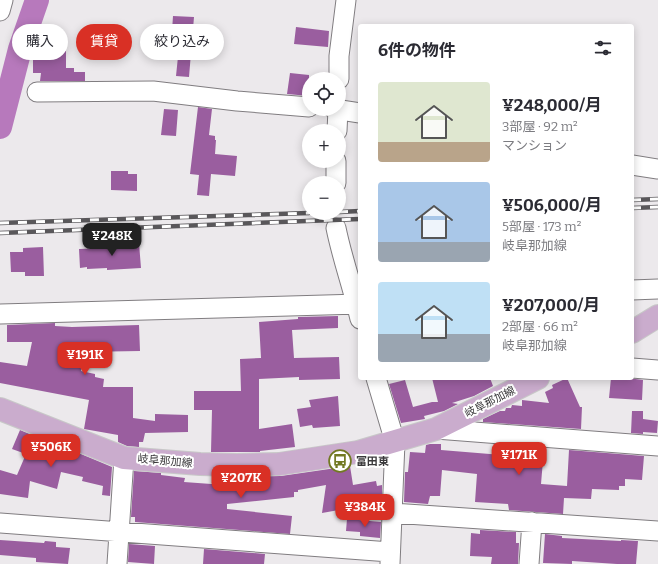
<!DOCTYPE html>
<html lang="ja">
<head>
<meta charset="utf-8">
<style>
	:root { --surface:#fff; --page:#f7f7f7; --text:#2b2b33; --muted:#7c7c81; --accent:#d93025 }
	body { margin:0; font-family:Bitter,"Noto Sans JP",serif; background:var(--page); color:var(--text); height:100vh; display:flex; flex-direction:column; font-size:15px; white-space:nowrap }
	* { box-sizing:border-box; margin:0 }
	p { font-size:13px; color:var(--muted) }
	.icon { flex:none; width:22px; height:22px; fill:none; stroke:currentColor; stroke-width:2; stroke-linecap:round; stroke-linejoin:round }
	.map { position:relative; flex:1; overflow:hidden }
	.panel { position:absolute; left:358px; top:24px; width:276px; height:356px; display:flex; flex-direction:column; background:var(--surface); border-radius:4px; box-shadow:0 2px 10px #0003 }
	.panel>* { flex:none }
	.guide { position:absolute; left:12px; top:24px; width:286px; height:36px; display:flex; gap:8px }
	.fabs { position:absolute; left:302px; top:72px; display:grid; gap:8px }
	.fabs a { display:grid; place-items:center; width:44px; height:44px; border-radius:50%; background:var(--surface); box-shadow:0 2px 10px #0003; font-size:20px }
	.price { position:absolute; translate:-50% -34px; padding:0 9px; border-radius:8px; background:var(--accent); color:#fff; font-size:13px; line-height:26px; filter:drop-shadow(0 1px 2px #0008) }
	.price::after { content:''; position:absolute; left:50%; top:24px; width:12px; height:9px; margin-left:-6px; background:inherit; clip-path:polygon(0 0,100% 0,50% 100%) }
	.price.active { background:#222; color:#fff }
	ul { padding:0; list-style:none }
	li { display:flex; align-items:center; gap:12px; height:100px; padding:0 20px }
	li span { display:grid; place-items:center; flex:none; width:112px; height:80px; border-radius:4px; color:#555 }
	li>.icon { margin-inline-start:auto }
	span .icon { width:48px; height:48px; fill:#fffc; stroke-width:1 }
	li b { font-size:17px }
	h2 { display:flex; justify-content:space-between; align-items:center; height:48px; padding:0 20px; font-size:17px }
	.tag { padding:0 14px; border-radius:18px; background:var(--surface); box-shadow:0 2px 10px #0003; font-size:14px; line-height:36px }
	.tag.active { background:var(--accent); color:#fff }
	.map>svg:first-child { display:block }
</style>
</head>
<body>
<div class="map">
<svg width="658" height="564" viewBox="0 0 658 564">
	<rect width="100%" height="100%" fill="#ece9ec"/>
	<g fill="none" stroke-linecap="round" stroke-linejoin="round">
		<path stroke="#b779bc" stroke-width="24" d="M0,127L20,49L37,0"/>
	</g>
	<path fill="#9a5e9f" d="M173,16L194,17L189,77L176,76L180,37H178L179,31H172Z
		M296,27L329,31L328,47L294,44Z
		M37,49H54V51H66V68H74V72H85V81H40L41,73H33V60H35V55H36Z
		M290,73L309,75V96L287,94Z
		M198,107L212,109L209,135L215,136V140H216L215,154L237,156L235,176L211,174L209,196L197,195L199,175L190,174Z
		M164,109L178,110L176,136L161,135Z
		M111,171H128V174H137V191L111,190Z
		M139,243L141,268L107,270V268L87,269V267L80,268L79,249L106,248V245Z
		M43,247L44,276H25V272H11L10,252H23V248Z
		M338,316V328L292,330L294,358L339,357L340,379L299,380V377L259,379V429L292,424L295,447L260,451V452H211L212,410H194V391H241L240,359L261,358L259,322L298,319V317Z
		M55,323V326L72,327L139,325L140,351L81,352V371L95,374V377L104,379L103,387H133V418L155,421V414L188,415V432L145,433L143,442H139V447L127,446L118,442V435L84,429L89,400L0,383V362L27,366L32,342H7V325Z
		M432,378H490L493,386L474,396L452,403L458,404L444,411L424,416L425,419L401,423L389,384L405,380L413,407L432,402H438Z
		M567,378L580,407H582L581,429L483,422V419L500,411H505L506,408H511L512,405L522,406V400L549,403L545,392L553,388L552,385Z
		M611,378H628L643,380L642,400L609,398Z
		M338,396L340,426L313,428L312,425L300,427L297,409L311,407L309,400Z
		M632,411H643V419L658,421L657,433L643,432V434L631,433Z
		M20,430L44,440L49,443L48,446L81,454L112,467L110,496L102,495L103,486L82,481L83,477L61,472L57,489L30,481L28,498L0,494V470L17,475L26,454L12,449Z
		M430,444H441V450L502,455L503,445L544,448L541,484L567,486L569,450L644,456L642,480L625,479V486H619V490L592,489L591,499L564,498L563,514L509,510L508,504L475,502L477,474L442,470L440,496H430L428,504L404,502L405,472H408L410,452L425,453L426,445Z
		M350,466L353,485L376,481L377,486L382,485V499L378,500V503L322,513L326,485L298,490V492H294V497L227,504V509L292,516L290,534L135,522V517H131L134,471L161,473V475L185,478L184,482L225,485L224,477L281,476Z
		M347,519L381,522L380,538L360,536V532L346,531Z
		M480,530L516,532V543H519L518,564H491L492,557L470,556L471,533L480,534Z
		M545,534L562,536V538L621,541V540L638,541L636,564H617L572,561V564L543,563Z
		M0,540L44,543L45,541L56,542V547L70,548L68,564L36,562V558L0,555Z
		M129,544L155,546L154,564L128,562Z
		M204,549L265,554L264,564H203Z"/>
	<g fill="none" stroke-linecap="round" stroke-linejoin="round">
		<g stroke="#807d80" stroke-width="21">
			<path id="minor" d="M0,11L3,0
				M339,79V56L346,0
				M37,92L153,91L237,101L309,107
				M334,109L360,113
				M337,131L338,109
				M632,165L658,169
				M336,183V161
				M336,228C342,258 353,288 360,319
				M632,290L658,289
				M0,314L360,304
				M632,368L658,370
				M376,378L395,442L390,564
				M436,429L658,446
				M392,513L658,531
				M0,523L390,552
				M117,564L124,458
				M529,564L532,522"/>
		</g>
		<g stroke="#c8c8c8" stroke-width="24">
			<path id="major" d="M632,332L658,316
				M0,409L124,458L200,464L237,465L279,464L358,452L436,429L538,378"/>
		</g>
		<use href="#minor" stroke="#fff" stroke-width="19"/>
		<use href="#major" stroke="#caaccd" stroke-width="22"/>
		<g stroke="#59575a" stroke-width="4.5">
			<path id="rail" d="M632,200L658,199
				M632,208L658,207
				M339,212L360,211
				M0,223L309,213
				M0,233L360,219"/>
		</g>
		<use href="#rail" stroke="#fff" stroke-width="3" stroke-dasharray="9" stroke-linecap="butt"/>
	</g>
	<defs>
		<g id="bus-ring" transform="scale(1.15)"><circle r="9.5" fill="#fff" stroke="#727923" stroke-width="1.5"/><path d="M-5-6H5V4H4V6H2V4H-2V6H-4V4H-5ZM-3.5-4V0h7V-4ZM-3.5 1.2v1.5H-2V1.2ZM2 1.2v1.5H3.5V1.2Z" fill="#727923"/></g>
	</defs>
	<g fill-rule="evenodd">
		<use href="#bus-ring" x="340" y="461"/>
	</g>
	<g text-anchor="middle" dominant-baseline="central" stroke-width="4" stroke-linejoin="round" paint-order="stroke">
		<g font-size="11" fill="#3a393b" stroke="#fff">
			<text transform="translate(490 402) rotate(-27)">岐阜那加線</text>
			<text transform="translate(165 461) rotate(5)">岐阜那加線</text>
		</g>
		<g font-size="11" font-weight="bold" fill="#3a393b" stroke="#fff" text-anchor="start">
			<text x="356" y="461">富田東</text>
		</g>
	</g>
</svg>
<div class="fabs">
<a><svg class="icon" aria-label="locate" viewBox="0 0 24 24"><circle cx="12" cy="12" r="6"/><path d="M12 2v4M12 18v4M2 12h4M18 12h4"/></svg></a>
<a>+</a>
<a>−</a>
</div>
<b class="price active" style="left:112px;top:257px">¥248K</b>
<b class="price" style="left:85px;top:376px">¥191K</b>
<b class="price" style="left:51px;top:468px">¥506K</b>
<b class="price" style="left:519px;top:476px">¥171K</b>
<b class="price" style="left:241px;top:499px">¥207K</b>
<b class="price" style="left:365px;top:528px">¥384K</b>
<div class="guide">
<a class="tag">購入</a>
<a class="tag active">賃貸</a>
<a class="tag">絞り込み</a>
</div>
<section class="panel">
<h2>6件の物件<svg class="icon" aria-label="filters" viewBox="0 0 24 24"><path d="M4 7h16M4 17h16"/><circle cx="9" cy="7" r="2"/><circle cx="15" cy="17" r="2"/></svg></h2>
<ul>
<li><span style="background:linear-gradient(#dfe7d0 75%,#b9a48a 0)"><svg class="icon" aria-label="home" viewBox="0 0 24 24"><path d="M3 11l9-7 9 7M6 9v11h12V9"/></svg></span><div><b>¥248,000/月</b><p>3部屋 · 92 m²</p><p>マンション</p></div></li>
<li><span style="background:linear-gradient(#a9c7e8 75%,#9aa5b1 0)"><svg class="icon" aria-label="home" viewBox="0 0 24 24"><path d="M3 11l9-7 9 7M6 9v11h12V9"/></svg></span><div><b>¥506,000/月</b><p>5部屋 · 173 m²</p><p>岐阜那加線</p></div></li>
<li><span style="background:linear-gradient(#bfe0f5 65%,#9aa5b1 0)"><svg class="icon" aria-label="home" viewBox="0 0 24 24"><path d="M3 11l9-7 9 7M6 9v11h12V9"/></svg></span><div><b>¥207,000/月</b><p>2部屋 · 66 m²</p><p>岐阜那加線</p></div></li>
</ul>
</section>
</div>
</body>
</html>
